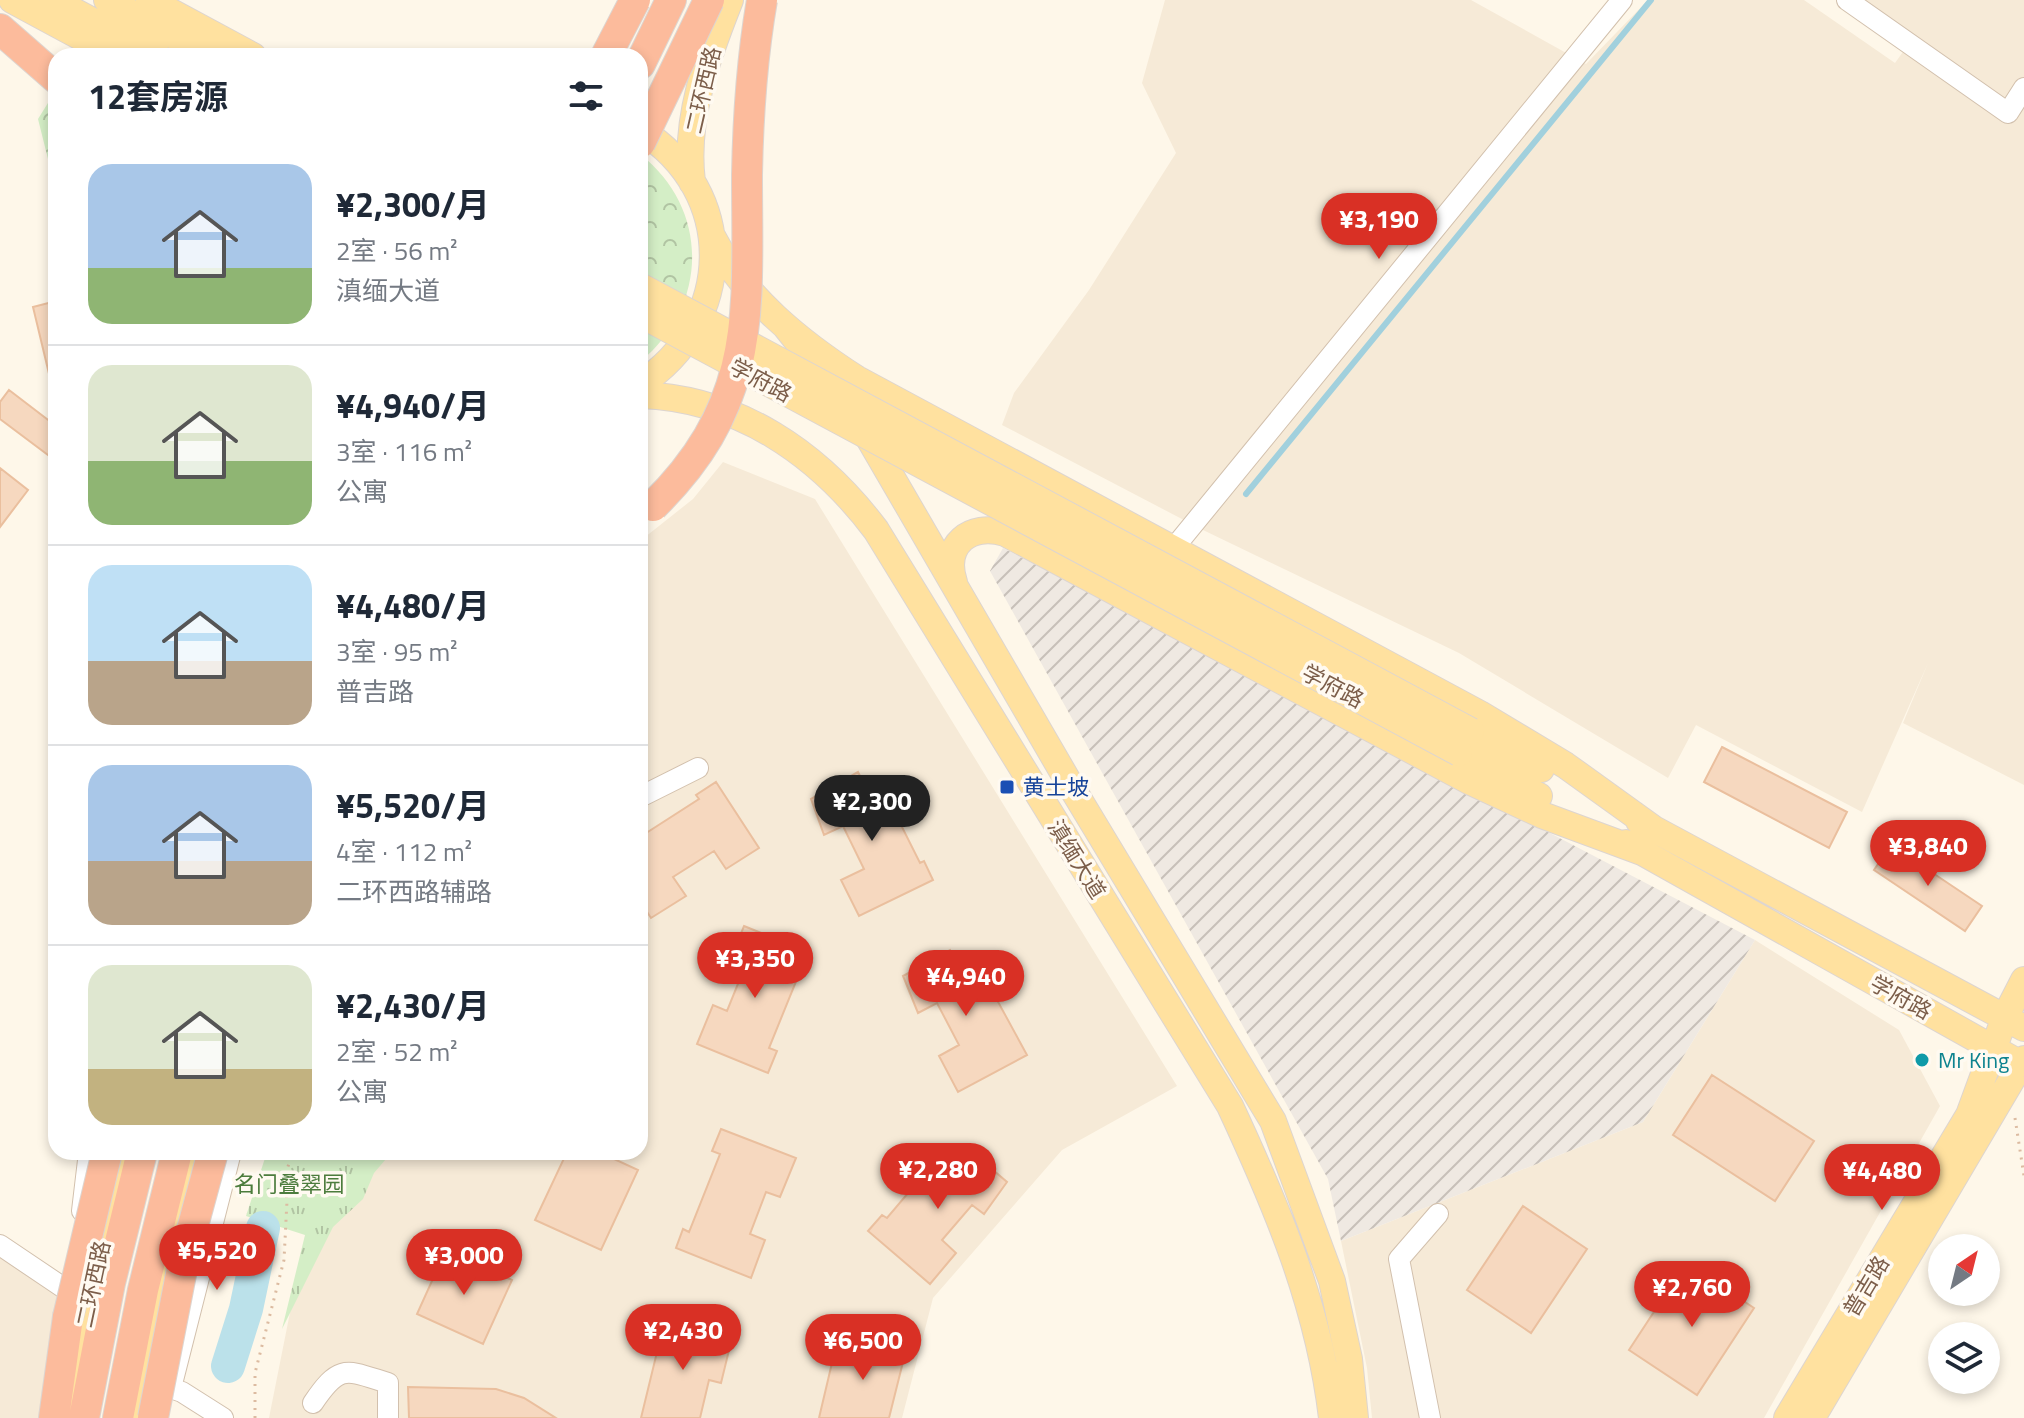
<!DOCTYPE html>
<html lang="zh">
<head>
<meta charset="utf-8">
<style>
	:root { --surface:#fff; --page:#f2f2f3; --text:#1f2937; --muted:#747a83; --line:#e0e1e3; --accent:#d93025 }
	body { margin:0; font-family:"Titillium Web","Noto Sans SC",sans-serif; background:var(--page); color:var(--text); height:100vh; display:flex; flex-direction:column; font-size:30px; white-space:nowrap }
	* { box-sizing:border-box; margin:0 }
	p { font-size:26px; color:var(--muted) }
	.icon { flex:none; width:44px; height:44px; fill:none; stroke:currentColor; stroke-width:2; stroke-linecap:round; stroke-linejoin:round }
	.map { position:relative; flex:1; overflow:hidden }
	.sheet { position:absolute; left:48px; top:48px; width:600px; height:1112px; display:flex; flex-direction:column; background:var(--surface); border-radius:24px; box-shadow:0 4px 12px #0003 }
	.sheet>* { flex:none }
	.needle { width:52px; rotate:35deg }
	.controls { position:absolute; left:1928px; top:1234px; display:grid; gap:16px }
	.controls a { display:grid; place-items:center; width:72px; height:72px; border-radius:50%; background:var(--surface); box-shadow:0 4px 12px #0003; font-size:40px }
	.price { position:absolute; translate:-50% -68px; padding:0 18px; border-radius:28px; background:var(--accent); color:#fff; font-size:26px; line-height:52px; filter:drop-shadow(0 2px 4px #0008) }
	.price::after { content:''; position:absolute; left:50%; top:48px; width:24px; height:18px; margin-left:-12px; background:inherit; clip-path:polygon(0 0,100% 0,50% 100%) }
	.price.active { background:#222; color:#fff }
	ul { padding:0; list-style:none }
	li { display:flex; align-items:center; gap:24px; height:200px; padding:0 40px }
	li+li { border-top:2px solid var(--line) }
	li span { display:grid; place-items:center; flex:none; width:224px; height:160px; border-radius:24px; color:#555 }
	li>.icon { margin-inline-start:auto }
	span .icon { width:96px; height:96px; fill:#fffc; stroke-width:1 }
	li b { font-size:34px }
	h2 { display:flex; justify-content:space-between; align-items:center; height:96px; padding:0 40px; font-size:34px }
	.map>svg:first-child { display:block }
</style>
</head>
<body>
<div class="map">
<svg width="2024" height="1418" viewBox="0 0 2024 1418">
	<defs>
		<pattern id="industrial-furrows" width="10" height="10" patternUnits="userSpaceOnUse" patternTransform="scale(2)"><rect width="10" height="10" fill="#efe9e2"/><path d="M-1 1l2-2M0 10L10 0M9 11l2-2" fill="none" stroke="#c7c0b9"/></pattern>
		<pattern id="grass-tufts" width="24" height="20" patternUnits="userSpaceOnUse" patternTransform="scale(2)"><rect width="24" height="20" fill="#d4eec6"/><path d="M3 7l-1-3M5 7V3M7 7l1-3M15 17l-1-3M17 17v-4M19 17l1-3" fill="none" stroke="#b1c4a3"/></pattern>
		<pattern id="forest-crowns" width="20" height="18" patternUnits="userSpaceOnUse" patternTransform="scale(2)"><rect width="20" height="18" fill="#d4eec6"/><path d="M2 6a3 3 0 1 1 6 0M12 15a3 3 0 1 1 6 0" fill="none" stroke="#b1c4a3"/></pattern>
	</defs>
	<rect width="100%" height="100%" fill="#fef7e9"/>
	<path fill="#f6ead7" d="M1165,0H1471L1586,64L1648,0H1804L1895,63L1915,35L1863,0H2024V785L1903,723L1928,663L1862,812L1696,725L1668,778L1459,653L1203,530L1002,425L1014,393L1089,290L1176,153L1142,83Z
		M723,462L815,499L1177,1086L1062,1150L933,1298L902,1418H269L308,1222L335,1152H640V541L693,499Z
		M1755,940L1899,1030L1940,1106L1764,1418H1372L1367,1368L1341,1241L1643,1122Z
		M0,1252L57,1294L39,1418H0Z"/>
	<path fill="url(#industrial-furrows)" d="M1003,548L1755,940L1643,1122L1341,1241L1328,1179L990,571Z"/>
	<path fill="url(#grass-tufts)" d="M267,1152H392L374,1173L363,1199L333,1227L282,1329L305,1235L246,1216Z"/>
	<path fill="url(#forest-crowns)" d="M56,90V191L38,119Z
		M640,154C711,210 708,306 640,362Z"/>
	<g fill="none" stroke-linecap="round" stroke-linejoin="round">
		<path stroke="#a1d0dd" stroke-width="6" d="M1246,494L1651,0"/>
		<path stroke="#bbe1ea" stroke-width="34" d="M228,1366L246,1309L263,1228"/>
	</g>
	<path fill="#f6d8bf" stroke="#eabf9e" stroke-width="2" d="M56,301V378H50L33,307Z
		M9,390L56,426V461L0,419V402Z
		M0,468L28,490L0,527Z
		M1722,747L1847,812L1829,848L1704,782Z
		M858,772L866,788L879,781L920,863L924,861L933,880L859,916L841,880L864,869L843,826L824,835L811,799Z
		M716,782L759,848L726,869L714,851L673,877L686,896L651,918L640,901V837L699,799L696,795Z
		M1891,845L1982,906L1965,931L1874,870Z
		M744,926L808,952L769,1048L777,1051L768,1073L697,1044L713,1005L727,1011L744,969L729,963Z
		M950,950L957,962L972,954L1027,1055L958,1092L939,1056L959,1045L937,1003L918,1013L903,976Z
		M1712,1075L1814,1141L1775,1201L1673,1135Z
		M721,1129L796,1158L780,1197L766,1192L750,1234L765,1240L751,1278L676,1248L683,1229L689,1232L720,1154L712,1151Z
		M948,1146L959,1155L966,1147L1007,1182L984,1214L972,1205L942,1240L956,1253L930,1284L868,1231L882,1215L887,1218Z
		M567,1152H599L638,1170L601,1250L535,1220Z
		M1523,1206L1587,1249L1531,1333L1467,1290Z
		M446,1250L512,1280L483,1344L417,1314Z
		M1686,1263L1754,1308L1697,1395L1629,1350Z
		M656,1323L731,1342L721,1383L709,1380L700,1418H641L658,1348L650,1346Z
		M869,1341L906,1350L889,1418H819L836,1346L866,1353Z
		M408,1387L496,1389L524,1398L556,1418H409Z"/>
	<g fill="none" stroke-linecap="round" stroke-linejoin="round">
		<g stroke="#d2c0ad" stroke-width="22">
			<path id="minor" d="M1847,0L2008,113L2024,88
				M1173,549L1622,0
				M640,797L698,768
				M82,1211L89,1152
				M0,1245L83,1301
				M173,1380L231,1152
				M154,1382L182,1392L223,1418
				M313,1403C340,1363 346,1370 388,1383V1418
				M1430,1418L1399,1259L1438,1214"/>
		</g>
		<g stroke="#ddd5d0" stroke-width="28">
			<path id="major" d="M12,0L116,56
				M53,0L158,56
				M107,0L212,56
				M149,0L253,56
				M640,130C739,191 735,323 640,384
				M692,182C684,119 707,58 730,0
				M712,236C743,297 801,343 857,379L1480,714L1565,765L1654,829
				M786,327L841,396
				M640,395C738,398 818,453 876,530L1230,1106C1277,1207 1319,1306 1332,1418
				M863,428L1075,793L1273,1121L1332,1281L1349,1359L1355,1418
				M954,582C942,545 970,522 1005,533L1469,781L1542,815L1642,852
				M1471,731L1541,769
				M1459,753L1539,796
				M1639,821L2024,1028
				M1626,843L2021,1064
				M70,1402L93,1279L125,1152
				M136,1418L168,1255L195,1152
				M1787,1418L1969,1115L2005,1017L2024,980
				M1812,1418L2024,1059"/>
		</g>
		<g stroke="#ddd5d0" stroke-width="32">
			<path id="highway" d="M0,29L56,78
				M640,64L671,0
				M54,1418L68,1317
				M84,1418L110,1283L142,1152
				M118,1418L143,1290L177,1152"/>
		</g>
		<path stroke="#dcbba1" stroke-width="3" stroke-dasharray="2 6" stroke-linecap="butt" d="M2015,1118L2024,1176
			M255,1418V1373L284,1260L287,1201L284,1178L293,1152"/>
		<use href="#minor" stroke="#fff" stroke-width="20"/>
		<use href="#major" stroke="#ffe19f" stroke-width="26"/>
		<use href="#highway" stroke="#fcbb9c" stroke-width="30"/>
		<g stroke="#ddd5d0" stroke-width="28" stroke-linecap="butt">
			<path id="major-bridge" d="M640,286L1471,731
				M640,314L1459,753"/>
		</g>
		<g stroke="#ddd5d0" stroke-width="32" stroke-linecap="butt">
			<path id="highway-bridge" d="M606,56L635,0
				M640,143L709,0
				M653,506C759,402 747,311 747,175C748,117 752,58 762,0
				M68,1317L107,1152
				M153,1418L184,1259L213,1152"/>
		</g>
		<use href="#major-bridge" stroke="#ffe19f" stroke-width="26"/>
		<use href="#highway-bridge" stroke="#fcbb9c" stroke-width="30"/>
	</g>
	<rect fill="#1a4fb4" stroke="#fffaf1" stroke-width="3" x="999" y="779" width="16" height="16" rx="4"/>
	<circle fill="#0f9aa8" stroke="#fffaf1" stroke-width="3" cx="1922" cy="1060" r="8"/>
	<g text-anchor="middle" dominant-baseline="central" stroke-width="7" stroke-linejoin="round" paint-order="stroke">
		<g font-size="22" fill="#7c5e4a" stroke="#fffaf1">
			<text transform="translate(703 90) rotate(-77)">二环西路</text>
			<text transform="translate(761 380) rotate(28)">学府路</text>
			<text transform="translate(1333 686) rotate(28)">学府路</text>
			<text transform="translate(1077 859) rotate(58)">滇缅大道</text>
			<text transform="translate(1901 997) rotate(29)">学府路</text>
			<text transform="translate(93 1284) rotate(-78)">二环西路</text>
			<text transform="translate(1866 1286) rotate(-59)">普吉路</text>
		</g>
		<g font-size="22" fill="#164399" stroke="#fffaf1" text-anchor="start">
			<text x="1023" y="787">黄士坡</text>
		</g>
		<g font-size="22" fill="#0d838f" stroke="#fffaf1" text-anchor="start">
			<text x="1938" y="1060">Mr King</text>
		</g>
		<g font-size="22" fill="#4c7c3d" stroke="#fffaf1">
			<text x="289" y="1184">名门叠翠园</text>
		</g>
	</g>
</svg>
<div class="controls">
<a><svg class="needle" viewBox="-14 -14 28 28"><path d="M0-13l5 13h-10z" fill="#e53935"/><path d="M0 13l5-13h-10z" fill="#747a83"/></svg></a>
<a><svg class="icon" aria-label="layers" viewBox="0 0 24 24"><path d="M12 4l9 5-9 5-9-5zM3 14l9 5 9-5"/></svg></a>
</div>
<b class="price" style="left:1379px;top:261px">¥3,190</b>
<b class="price active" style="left:872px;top:843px">¥2,300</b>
<b class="price" style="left:1928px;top:888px">¥3,840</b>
<b class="price" style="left:755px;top:1000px">¥3,350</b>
<b class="price" style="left:966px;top:1018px">¥4,940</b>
<b class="price" style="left:938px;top:1211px">¥2,280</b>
<b class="price" style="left:1882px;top:1212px">¥4,480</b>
<b class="price" style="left:217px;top:1292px">¥5,520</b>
<b class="price" style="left:464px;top:1297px">¥3,000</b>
<b class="price" style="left:1692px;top:1329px">¥2,760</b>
<b class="price" style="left:683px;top:1372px">¥2,430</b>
<b class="price" style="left:863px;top:1382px">¥6,500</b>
<section class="sheet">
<h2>12套房源<svg class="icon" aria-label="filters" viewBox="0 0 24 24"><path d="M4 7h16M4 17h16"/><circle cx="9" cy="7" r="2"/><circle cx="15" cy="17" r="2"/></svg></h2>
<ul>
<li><span style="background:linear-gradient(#a9c7e8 65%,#8fb573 0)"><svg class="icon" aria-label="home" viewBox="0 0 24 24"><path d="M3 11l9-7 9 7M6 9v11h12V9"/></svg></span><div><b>¥2,300/月</b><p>2室 · 56 m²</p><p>滇缅大道</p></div></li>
<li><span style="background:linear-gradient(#dfe7d0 60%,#8fb573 0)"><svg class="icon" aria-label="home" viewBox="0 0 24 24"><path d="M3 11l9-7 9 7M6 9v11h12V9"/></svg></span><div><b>¥4,940/月</b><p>3室 · 116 m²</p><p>公寓</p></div></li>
<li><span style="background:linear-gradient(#bfe0f5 60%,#b9a48a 0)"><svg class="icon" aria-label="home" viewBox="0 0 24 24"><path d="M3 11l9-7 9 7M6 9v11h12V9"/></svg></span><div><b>¥4,480/月</b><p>3室 · 95 m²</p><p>普吉路</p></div></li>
<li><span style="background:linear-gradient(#a9c7e8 60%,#b9a48a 0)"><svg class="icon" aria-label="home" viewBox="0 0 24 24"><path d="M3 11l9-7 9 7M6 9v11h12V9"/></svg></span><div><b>¥5,520/月</b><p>4室 · 112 m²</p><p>二环西路辅路</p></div></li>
<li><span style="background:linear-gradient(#dfe7d0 65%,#c2b280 0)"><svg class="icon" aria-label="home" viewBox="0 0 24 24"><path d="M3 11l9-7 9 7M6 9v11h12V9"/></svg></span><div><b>¥2,430/月</b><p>2室 · 52 m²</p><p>公寓</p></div></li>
</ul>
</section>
</div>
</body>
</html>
